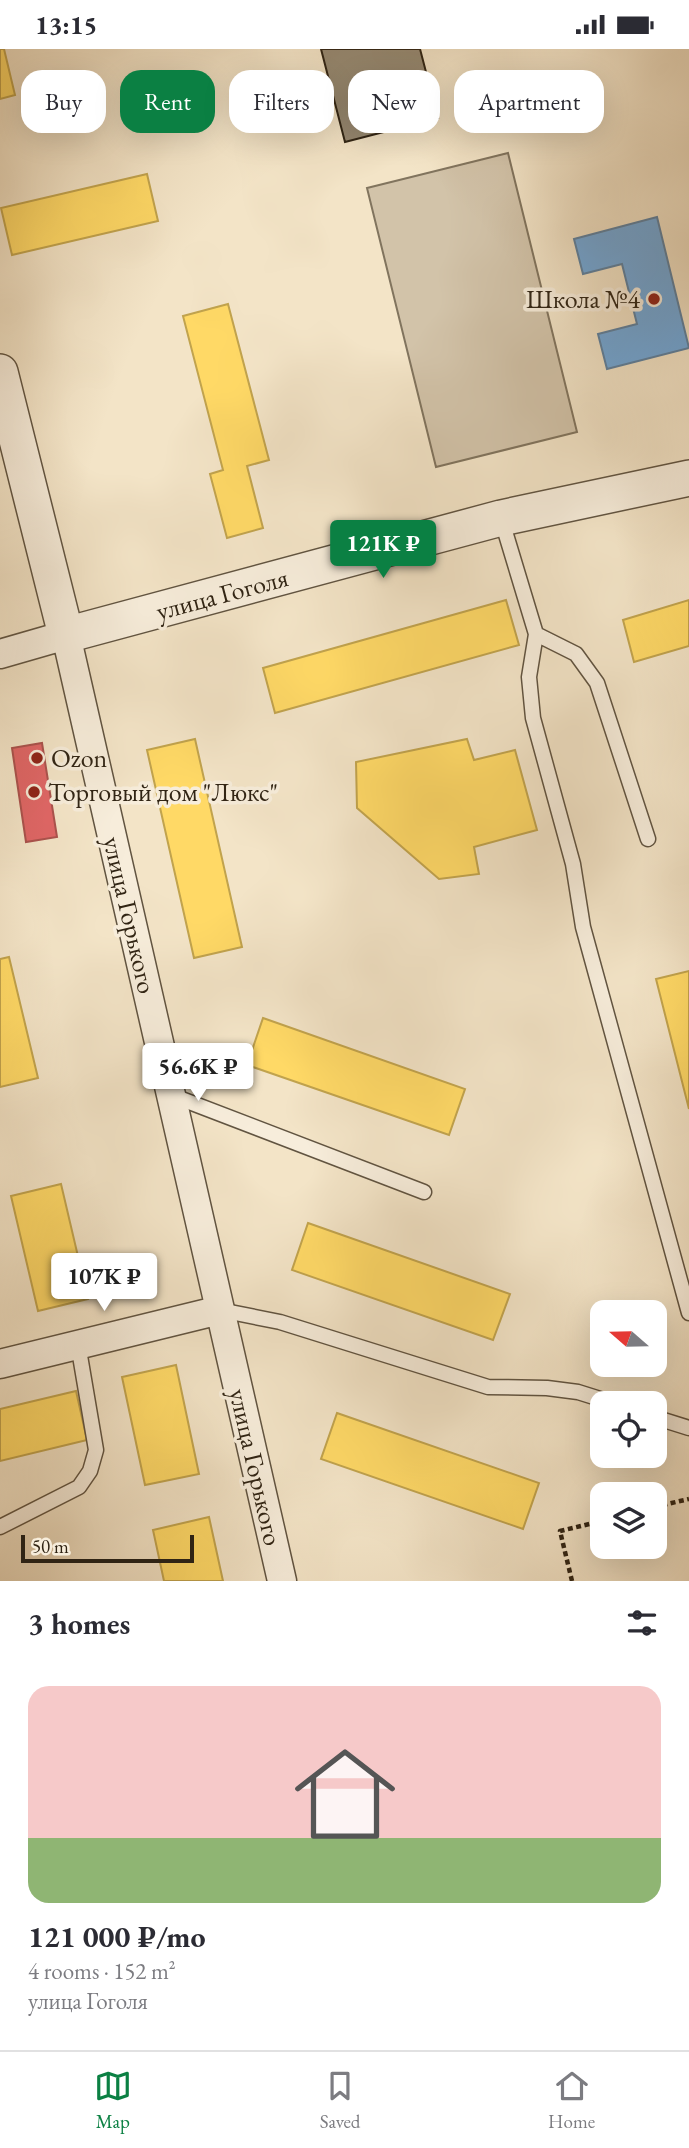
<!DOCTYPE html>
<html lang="en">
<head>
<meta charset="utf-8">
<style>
	:root { --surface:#fff; --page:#f2f2f3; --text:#2b2b33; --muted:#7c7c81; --line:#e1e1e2; --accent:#0b8043 }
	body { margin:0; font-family:"EB Garamond",serif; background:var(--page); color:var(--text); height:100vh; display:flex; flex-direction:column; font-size:26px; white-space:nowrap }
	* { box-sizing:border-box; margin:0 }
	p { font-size:23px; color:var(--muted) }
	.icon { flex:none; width:38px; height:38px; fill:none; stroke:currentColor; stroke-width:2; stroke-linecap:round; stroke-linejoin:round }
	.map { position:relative; height:1532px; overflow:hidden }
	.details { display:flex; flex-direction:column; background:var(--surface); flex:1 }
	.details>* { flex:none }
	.top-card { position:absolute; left:21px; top:21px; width:648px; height:63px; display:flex; gap:14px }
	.needle { width:46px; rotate:290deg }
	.controls { position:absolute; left:590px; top:1251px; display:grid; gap:14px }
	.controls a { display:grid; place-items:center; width:77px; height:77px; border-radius:14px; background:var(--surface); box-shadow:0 7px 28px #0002; font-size:35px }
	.scale { position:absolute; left:21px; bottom:18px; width:173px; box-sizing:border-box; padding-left:7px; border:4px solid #302414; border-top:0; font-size:19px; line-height:24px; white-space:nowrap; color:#302414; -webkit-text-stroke:5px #f7eddb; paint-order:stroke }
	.price { position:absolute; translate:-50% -60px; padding:0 16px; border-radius:7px; background:#fff; color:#222; font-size:23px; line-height:46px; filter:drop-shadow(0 2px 4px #0008) }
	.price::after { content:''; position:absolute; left:50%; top:42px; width:21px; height:16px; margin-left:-10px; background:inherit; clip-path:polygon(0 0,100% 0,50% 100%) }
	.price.current { background:var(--accent); color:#fff }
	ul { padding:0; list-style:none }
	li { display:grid; align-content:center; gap:14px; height:371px; padding:0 28px }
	li span { display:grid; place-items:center; height:217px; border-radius:21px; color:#555 }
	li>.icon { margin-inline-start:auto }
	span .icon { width:126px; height:126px; fill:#fffc; stroke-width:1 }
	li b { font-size:30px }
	h2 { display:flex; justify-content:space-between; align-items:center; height:84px; padding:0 28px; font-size:30px }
	.pill { padding:0 24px; border-radius:21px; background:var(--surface); box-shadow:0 7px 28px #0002; font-size:24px; line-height:63px }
	.pill.current { background:var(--accent); color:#fff }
	.status { display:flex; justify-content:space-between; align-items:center; height:49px; padding:0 35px; background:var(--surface); direction:ltr }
	.status svg { height:19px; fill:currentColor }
	.tab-bar { display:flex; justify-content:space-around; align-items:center; height:98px; border-top:2px solid var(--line); background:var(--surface); font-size:19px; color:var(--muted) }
	.tab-bar a { display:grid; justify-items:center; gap:4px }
	.tab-bar .current { color:var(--accent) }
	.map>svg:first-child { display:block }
</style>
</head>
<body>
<div class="status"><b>13:15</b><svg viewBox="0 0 49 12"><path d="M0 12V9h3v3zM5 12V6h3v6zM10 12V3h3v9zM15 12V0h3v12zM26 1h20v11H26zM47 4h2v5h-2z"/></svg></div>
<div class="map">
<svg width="689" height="1532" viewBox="0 0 689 1532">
	<rect width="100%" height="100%" fill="#f3e4c7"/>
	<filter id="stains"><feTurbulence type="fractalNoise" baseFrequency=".00286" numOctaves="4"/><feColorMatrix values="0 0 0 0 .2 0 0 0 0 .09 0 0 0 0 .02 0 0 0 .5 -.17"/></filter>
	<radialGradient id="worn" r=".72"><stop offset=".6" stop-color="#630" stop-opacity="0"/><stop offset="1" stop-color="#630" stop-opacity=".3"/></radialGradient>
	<path fill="#d2c3a9" stroke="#81745e" stroke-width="2" d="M508,104L577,383L436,418L367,139Z"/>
	<path fill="#ffd966" stroke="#c1a34d" stroke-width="2" d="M0,0H4L15,46L0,50Z
		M147,125L158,172L12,206L1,159Z
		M228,255L269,411L247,417L263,479L227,489L210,425L223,421L183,267Z
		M506,551L519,596L275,664L263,619Z
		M689,551V597L634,613L623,571Z
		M195,690L242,898L194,909L147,701Z
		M467,690L474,711L515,701L537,781L474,798L479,825L439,830L357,759L356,713Z
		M9,908L38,1029L0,1038V910Z
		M689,922V1060L656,930Z
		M263,969L465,1040L449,1086L247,1016Z
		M61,1135L88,1250L38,1262L11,1147Z
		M308,1174L510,1245L493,1291L292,1221Z
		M176,1316L199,1425L145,1436L122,1328Z
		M76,1342L87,1391L0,1412V1360Z
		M337,1364L539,1434L523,1480L321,1410Z
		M209,1468L223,1532H164L153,1481Z"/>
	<path fill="#e06666" stroke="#ab524d" stroke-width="2" d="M42,694L57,788L26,793L12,699Z"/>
	<path fill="#6fa8dc" stroke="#5c80a0" stroke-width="2" d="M657,168L689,299L607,320L598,285L637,275L622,215L583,225L574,190Z"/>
	<path fill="#958871" stroke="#302414" stroke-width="2" d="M321,0H420L438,69L345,93Z"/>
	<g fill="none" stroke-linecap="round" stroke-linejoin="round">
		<g stroke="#615441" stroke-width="17">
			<path id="service" d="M501,469L536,585L529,628L533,669L573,815L583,878L689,1264
				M536,585L576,605L597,634L648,790
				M171,1046L424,1143
				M220,1261L280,1273L488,1338L547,1339L578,1343L613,1354
				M654,1368L689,1379
				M0,1478L79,1438L90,1422L96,1401L78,1295"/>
		</g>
		<g stroke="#615441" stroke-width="31">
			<path id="minor" d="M0,605L66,586L282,1532
				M0,1315L220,1261"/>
		</g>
		<g stroke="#615441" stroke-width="38">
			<path id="tertiary" d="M0,323L66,586L501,469L689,429"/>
		</g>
		<path stroke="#302414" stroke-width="4.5" stroke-dasharray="5 3.5" stroke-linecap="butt" d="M654,1458L689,1450
			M572,1532L560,1482L602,1472"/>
		<use href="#service" stroke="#f7eddb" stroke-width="14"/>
		<use href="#minor" stroke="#f7eddb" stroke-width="28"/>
		<use href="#tertiary" stroke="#f7eddb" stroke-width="35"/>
	</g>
	<g fill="#8f2418" stroke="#f7eddb" stroke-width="2.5">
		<circle cx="654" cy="250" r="7"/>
		<circle cx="37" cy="709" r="7"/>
		<circle cx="34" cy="743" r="7"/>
	</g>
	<g text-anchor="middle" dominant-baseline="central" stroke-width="7" stroke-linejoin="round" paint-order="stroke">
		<g font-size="26" fill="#302414" stroke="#f7eddb" text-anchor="start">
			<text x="640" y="250" text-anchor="end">Школа №4</text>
			<text x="51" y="709">Ozon</text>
			<text x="48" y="743">Торговый дом "Люкс"</text>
		</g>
		<g font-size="26" fill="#302414" stroke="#f7eddb">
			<text transform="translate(222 545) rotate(-15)">улица Гоголя</text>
			<text transform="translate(130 866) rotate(77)">улица Горького</text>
			<text transform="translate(256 1418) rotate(77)">улица Горького</text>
		</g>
	</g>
	<rect width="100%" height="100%" filter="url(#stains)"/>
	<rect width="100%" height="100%" fill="url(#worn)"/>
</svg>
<div class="controls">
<a><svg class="needle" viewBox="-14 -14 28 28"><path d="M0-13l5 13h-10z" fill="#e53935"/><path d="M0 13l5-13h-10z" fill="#7c7c81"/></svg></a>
<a><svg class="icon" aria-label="locate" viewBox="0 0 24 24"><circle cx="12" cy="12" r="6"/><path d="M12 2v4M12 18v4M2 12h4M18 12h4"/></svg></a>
<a><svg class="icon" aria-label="layers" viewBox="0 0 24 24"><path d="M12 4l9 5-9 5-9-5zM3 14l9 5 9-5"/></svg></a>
</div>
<div class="scale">50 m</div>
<b class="price current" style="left:383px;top:531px">121K ₽</b>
<b class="price" style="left:198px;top:1054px">56.6K ₽</b>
<b class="price" style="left:104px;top:1264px">107K ₽</b>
<div class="top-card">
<a class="pill">Buy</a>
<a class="pill current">Rent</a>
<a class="pill">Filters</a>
<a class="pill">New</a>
<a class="pill">Apartment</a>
</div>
</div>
<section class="details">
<h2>3 homes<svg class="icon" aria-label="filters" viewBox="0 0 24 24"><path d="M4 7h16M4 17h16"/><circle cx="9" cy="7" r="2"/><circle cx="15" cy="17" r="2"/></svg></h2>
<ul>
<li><span style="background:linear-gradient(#f6c9c9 70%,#8fb573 0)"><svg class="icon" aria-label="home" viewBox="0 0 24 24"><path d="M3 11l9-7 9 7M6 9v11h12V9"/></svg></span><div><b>121 000 ₽/mo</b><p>4 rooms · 152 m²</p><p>улица Гоголя</p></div></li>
</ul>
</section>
<nav class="tab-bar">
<a class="current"><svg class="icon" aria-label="map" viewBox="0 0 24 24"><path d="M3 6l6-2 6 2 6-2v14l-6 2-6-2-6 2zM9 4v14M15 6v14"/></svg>Map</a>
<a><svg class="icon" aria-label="saved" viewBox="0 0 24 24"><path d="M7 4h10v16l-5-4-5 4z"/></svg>Saved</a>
<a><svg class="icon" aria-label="home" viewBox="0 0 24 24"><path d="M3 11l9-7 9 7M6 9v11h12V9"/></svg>Home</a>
</nav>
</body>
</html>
